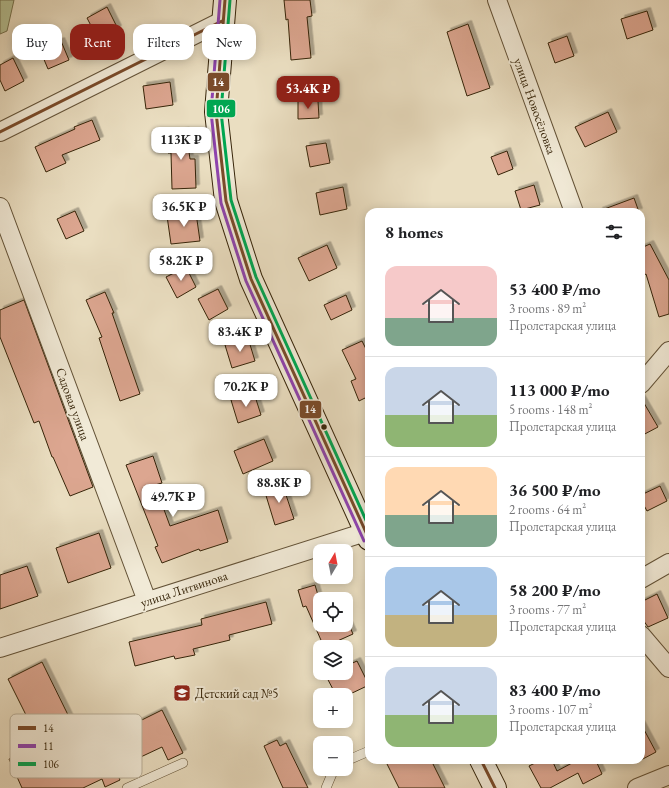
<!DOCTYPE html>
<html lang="en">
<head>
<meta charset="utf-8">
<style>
	:root { --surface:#fff; --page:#f2f2f2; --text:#202124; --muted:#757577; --line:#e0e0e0; --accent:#8f2418 }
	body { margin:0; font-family:"EB Garamond",serif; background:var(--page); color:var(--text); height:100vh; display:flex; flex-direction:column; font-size:15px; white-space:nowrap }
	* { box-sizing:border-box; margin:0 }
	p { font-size:13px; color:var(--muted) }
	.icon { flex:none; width:22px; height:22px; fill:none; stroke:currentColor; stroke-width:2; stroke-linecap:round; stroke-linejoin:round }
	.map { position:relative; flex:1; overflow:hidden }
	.details { position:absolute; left:365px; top:208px; width:280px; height:556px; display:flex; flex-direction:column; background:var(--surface); border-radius:12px; box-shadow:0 2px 10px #0003 }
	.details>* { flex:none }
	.top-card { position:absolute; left:12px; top:24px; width:293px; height:36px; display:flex; gap:8px }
	.needle { width:26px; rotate:10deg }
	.controls { position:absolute; left:313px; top:544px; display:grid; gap:8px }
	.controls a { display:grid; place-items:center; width:40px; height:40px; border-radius:8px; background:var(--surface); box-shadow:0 2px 10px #0003; font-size:20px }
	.price { position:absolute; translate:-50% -34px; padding:0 9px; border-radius:8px; background:#fff; color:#222; font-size:13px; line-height:26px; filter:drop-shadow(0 1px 2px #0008) }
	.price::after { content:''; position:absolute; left:50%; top:24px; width:12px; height:9px; margin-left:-6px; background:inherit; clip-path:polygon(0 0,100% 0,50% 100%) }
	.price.selected { background:var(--accent); color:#fff }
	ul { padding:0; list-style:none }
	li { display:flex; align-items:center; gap:12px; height:100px; padding:0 20px }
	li+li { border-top:1px solid var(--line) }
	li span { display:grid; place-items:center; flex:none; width:112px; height:80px; border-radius:12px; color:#555 }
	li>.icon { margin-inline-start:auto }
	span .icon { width:48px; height:48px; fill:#fffc; stroke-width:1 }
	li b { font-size:17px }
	h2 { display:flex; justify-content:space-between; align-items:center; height:48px; padding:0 20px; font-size:17px }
	.tag { padding:0 14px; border-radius:12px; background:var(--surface); box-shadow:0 2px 10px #0003; font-size:14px; line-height:36px }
	.tag.selected { background:var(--accent); color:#fff }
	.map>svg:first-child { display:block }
</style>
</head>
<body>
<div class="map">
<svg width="669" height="788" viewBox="0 0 669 788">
	<defs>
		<filter id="shadow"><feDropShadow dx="3.5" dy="-3.5" stdDeviation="0" flood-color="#0004"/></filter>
	</defs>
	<rect width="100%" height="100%" fill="#eadec1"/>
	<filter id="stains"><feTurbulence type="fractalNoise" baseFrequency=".005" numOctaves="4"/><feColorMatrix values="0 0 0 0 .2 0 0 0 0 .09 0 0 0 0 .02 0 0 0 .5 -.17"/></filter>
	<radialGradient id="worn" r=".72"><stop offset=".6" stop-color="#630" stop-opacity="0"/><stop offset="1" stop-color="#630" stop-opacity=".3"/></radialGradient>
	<path fill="#b6c194" stroke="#76724e" d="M0,0H14L7,31L0,34Z"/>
	<path fill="#dca690" stroke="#362409" filter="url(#shadow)" d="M284,0H310L312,16L307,17L311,58L291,60L288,19L286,20Z
		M107,7L118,29L98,39L87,18Z
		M647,11L653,30L627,39L621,19Z
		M468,24L490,88L467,96L447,32Z
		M567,36L574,56L555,63L548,43Z
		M61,41L69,60L48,69L40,50Z
		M13,58L24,81L5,91L0,80V65Z
		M170,82L173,105L146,109L143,86Z
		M298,101H318L319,118L298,119Z
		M608,112L617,132L585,147L575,127Z
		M92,120L100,140L62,155L66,163L46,172L35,147L75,129L74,127Z
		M186,131L190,159H195L196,188L172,189L171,153H168L165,133Z
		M326,143L330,163L310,167L306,146Z
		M507,151L513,169L498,175L491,157Z
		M534,185L540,205L521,210L515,191Z
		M343,187L347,209L320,215L316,193Z
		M634,198L639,212H599V211Z
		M75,211L84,231L66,239L57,219Z
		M196,213L200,241L171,244L167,216Z
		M650,244L669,280V314L659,317L646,274L641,277V248Z
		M327,245L337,268L309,281L298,258Z
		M186,267L196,287L177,298L166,277Z
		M218,289L228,309L209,320L198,299Z
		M105,292L114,313H112L140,394L120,401L99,338L102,337L86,300Z
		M346,295L352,310L331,320L324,305Z
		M24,300L93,487L70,496L53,457H52L39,421L34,423L0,337V310Z
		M248,338L255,361L232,368L225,345Z
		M362,341L369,355V407L365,398L359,401L351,381L356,379L342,350Z
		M254,393L261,415L238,423L231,400Z
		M641,398L658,427L641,436Z
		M264,439L273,461L243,474L234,451Z
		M153,456L162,483L155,485L170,526L218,510L228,542L200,551L199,549L162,563L155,547L158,546L126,465Z
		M282,483L294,519L275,525L264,489Z
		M660,486L667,501L647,511L641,500V495Z
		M99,533L111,568L68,583L56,548Z
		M27,566L38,596L0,609V575Z
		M315,585L320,602V625H349L353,634L324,647L306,606L303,607L298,590Z
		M657,594L668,618L648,627L641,617V602Z
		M266,602L272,624L229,635L230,640L193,649L195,655L175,659L174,656L135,666L129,642L202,625L201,619Z
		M357,661L369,685L348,695H336L326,676L333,673H346V666Z
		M42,662L71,721L61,726L75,753L162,710L183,753L168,760L162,747L115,769L120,780L105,787L102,779L83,788H22L9,759L41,745L8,679Z
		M641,724L656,752L641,760Z
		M277,740L280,746L286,743L308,788H283L264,746Z
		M385,760H431L445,788H399Z
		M541,760H552L557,771L572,763L571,760H603L597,763L602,774L583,784L578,773L550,788H541L529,766Z"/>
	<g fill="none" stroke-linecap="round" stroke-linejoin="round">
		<g stroke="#635237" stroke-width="10">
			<path id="service" d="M346,761L369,751
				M127,788L183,763
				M326,788L334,769"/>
		</g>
		<g stroke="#635237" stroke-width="20">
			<path id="minor" d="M497,0L574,212
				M0,132L222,21
				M0,207L147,601
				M641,384L669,351
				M641,579L669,563
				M641,635L669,668
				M0,648L369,531
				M637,788L669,775"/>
		</g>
		<g stroke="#362409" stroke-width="24">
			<path id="secondary" d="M225,0L216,112L226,201L251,279L369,539
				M481,760L495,788"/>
		</g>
		<use href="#service" stroke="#f1ead7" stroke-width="9"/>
		<use href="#minor" stroke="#f1ead7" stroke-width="18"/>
		<use href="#secondary" stroke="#f1ead7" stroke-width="22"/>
		<g stroke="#f1ead7" stroke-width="6">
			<path id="bus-1" d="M225,0L216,112L226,201L251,279L369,539
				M0,132L222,21
				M481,760L495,788"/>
		</g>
		<g stroke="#f1ead7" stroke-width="6">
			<path id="bus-2" d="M220,0L211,112L221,203L246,281L364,541"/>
		</g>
		<g stroke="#f1ead7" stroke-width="6">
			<path id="bus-3" d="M230,0L221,112L231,200L256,277L369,527"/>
		</g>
		<use href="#bus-1" stroke="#7a4b2a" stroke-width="3"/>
		<use href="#bus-2" stroke="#8e44ad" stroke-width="3"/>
		<use href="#bus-3" stroke="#00a651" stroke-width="3"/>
	</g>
	<defs>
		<g id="school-square" transform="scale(0.9)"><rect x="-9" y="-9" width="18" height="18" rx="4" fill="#8f2418" stroke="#f1ead7"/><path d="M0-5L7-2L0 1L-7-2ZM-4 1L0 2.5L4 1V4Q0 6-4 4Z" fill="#fff"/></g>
	</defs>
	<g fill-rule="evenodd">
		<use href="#school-square" x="182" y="693"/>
	</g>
	<circle fill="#362409" stroke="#f1ead7" stroke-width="1.5" cx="324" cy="427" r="3.5"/>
	<g text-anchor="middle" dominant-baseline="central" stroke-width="4" stroke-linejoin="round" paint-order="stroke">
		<g font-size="13" fill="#362409" stroke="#f1ead7">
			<text transform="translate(535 106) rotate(70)">улица Новосёловка</text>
			<text transform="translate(73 404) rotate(70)">Садовая улица</text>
			<text transform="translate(184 589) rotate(-18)">улица Литвинова</text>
		</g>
		<g font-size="13" fill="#362409" stroke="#f1ead7" text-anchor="start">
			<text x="195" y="693">Детский сад №5</text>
		</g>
	</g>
	<rect x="10" y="714" width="132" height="64" rx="6" fill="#f1ead7" stroke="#b9af99" stroke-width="1"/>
	<rect x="18" y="726" width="18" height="4" fill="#7a4b2a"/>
	<rect x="18" y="744" width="18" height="4" fill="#8e44ad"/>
	<rect x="18" y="762" width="18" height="4" fill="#00a651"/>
	<g font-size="11" fill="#362409">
		<text x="43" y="732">14</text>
		<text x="43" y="750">11</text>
		<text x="43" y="768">106</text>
	</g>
	<g stroke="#f1ead7" stroke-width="1.5">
		<rect x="207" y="72" width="23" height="20" rx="4" fill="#7a4b2a"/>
		<rect x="206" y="99" width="30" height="19" rx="4" fill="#00a651"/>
		<rect x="299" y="400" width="23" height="19" rx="4" fill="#7a4b2a"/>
	</g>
	<g font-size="11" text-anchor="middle" font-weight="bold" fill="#fff">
		<text x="218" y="86">14</text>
		<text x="221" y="113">106</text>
		<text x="310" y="413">14</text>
	</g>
	<rect width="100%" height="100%" filter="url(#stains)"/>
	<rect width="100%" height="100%" fill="url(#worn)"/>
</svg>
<div class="controls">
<a><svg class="needle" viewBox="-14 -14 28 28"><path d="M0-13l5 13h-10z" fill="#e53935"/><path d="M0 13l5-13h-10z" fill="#757577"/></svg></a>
<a><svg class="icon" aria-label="locate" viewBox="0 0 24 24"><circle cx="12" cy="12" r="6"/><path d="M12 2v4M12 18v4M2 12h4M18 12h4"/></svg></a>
<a><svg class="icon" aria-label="layers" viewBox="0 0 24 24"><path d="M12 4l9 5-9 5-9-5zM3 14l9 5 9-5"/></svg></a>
<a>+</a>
<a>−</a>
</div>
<b class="price selected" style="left:308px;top:110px">53.4K ₽</b>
<b class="price" style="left:181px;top:161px">113K ₽</b>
<b class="price" style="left:184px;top:228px">36.5K ₽</b>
<b class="price" style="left:181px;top:282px">58.2K ₽</b>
<b class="price" style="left:240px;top:353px">83.4K ₽</b>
<b class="price" style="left:246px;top:408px">70.2K ₽</b>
<b class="price" style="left:279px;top:504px">88.8K ₽</b>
<b class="price" style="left:173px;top:518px">49.7K ₽</b>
<div class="top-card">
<a class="tag">Buy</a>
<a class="tag selected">Rent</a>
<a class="tag">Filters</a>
<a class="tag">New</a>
</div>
<section class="details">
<h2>8 homes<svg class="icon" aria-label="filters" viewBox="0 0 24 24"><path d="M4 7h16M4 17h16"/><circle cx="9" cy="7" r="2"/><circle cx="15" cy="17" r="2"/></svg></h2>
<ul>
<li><span style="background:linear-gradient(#f6c9c9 65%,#7fa58c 0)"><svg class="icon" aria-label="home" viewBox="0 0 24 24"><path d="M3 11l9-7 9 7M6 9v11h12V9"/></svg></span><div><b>53 400 ₽/mo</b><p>3 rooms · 89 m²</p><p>Пролетарская улица</p></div></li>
<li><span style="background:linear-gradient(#c9d6e8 60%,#8fb573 0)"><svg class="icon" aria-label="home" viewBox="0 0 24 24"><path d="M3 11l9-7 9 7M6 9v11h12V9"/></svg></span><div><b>113 000 ₽/mo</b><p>5 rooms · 148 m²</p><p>Пролетарская улица</p></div></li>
<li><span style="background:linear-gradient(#ffd9b3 60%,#7fa58c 0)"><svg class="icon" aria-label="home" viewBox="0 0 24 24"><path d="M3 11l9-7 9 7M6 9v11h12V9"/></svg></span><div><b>36 500 ₽/mo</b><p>2 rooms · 64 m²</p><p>Пролетарская улица</p></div></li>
<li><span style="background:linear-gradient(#a9c7e8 60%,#c2b280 0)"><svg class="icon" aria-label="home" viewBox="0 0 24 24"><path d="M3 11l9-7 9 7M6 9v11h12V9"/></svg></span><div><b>58 200 ₽/mo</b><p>3 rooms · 77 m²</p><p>Пролетарская улица</p></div></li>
<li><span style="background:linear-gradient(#c9d6e8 60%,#8fb573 0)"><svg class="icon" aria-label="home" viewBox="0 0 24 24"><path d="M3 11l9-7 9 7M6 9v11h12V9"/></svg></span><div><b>83 400 ₽/mo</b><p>3 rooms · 107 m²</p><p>Пролетарская улица</p></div></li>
</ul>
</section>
</div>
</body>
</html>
